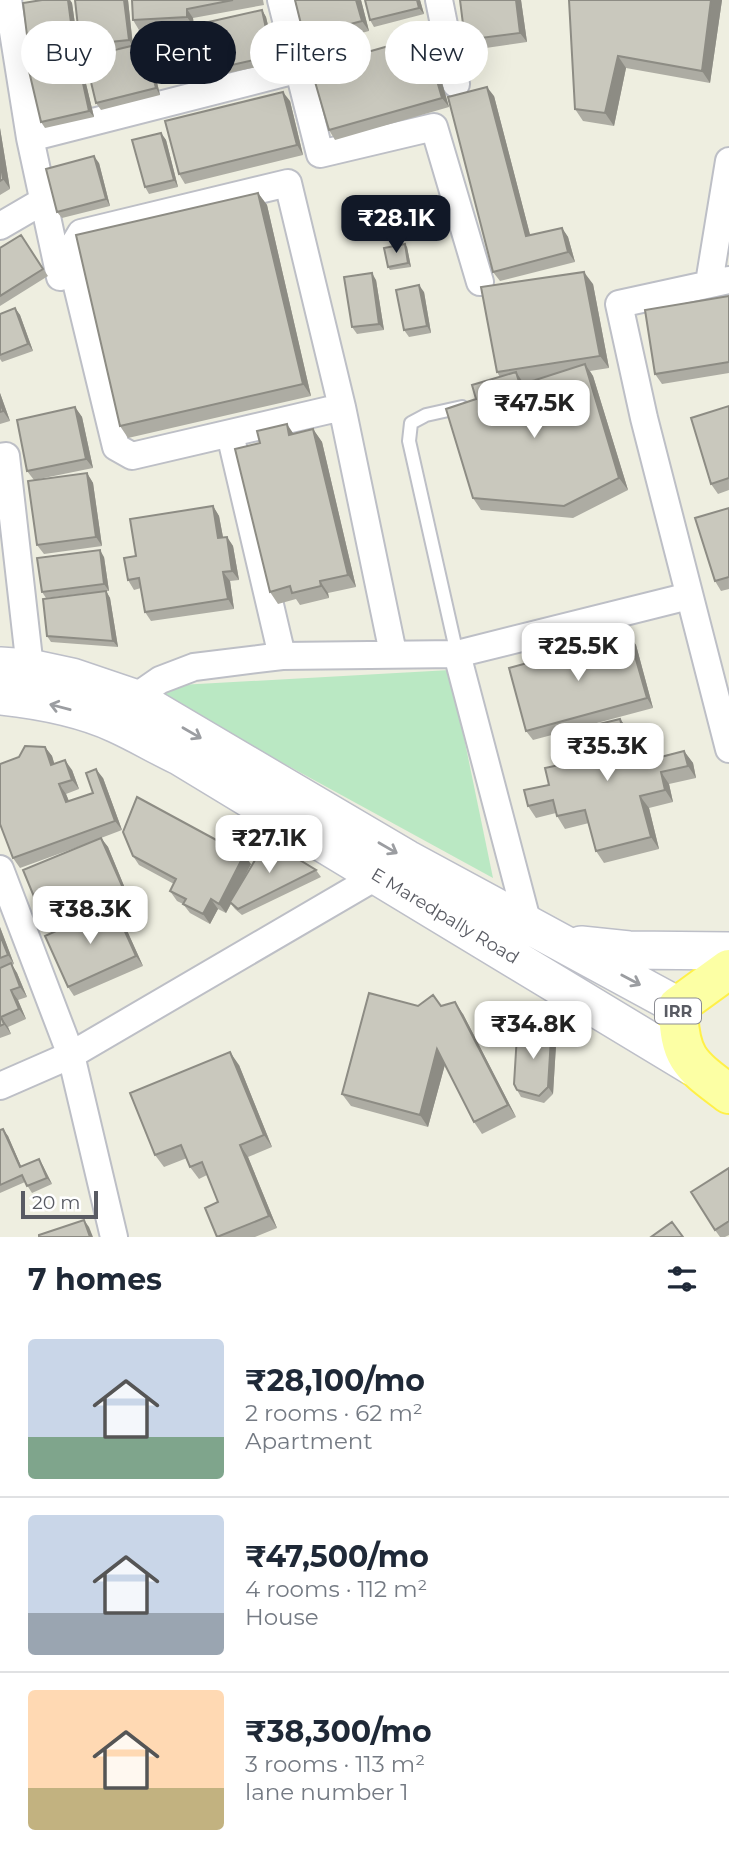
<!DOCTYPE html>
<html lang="en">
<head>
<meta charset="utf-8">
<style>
	:root { --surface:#fff; --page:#f6f6f7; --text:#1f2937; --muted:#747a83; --line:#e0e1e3; --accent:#111827 }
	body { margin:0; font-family:Montserrat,sans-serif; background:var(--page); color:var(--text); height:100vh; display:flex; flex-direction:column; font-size:26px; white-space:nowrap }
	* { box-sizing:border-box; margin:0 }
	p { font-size:23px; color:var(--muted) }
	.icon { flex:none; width:38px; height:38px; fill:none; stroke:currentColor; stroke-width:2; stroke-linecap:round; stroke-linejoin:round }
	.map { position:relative; height:1237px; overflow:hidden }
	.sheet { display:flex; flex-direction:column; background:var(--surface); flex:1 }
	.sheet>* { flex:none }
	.banner { position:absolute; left:21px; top:21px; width:688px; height:63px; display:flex; gap:14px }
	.scale { position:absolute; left:21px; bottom:18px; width:77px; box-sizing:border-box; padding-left:7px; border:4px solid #595b63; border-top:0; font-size:19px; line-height:24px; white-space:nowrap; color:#595b63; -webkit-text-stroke:5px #fff; paint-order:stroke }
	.price { position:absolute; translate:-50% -60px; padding:0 16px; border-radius:14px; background:#fff; color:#222; font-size:23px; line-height:46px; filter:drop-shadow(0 2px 4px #0008) }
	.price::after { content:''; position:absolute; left:50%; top:42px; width:21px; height:16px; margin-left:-10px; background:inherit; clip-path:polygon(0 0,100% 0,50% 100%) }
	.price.active { background:var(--accent); color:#fff }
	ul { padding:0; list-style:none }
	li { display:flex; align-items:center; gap:21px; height:175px; padding:0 28px }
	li+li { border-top:2px solid var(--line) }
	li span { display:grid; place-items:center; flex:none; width:196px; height:140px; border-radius:7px; color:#555 }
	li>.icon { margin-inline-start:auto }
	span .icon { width:84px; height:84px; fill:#fffc; stroke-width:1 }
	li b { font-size:30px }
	h2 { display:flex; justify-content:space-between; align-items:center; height:84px; padding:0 28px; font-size:30px }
	.chip { padding:0 24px; border-radius:32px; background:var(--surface); box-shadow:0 7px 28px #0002; font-size:24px; line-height:63px }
	.chip.active { background:var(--accent); color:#fff }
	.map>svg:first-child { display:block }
</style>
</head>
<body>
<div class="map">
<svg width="729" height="1237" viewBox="0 0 729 1237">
	<rect width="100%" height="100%" fill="#eeeee0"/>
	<path fill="#bae8c3" d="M450,670L493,878L144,687Z"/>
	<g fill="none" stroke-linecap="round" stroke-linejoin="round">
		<g stroke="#bdbfc6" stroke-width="16">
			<path id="lane" d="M457,654L409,441L411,423L426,415L462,407"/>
		</g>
		<g stroke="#bdbfc6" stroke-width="30">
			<path id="street" d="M8,0L30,138L60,277
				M281,0L320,154L434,127L480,282
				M439,0L456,84
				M30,138L300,69
				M0,226L43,201
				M729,280L619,304L644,418L729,749
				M709,283L729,161
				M342,407L132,456L116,447L69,253L81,233L288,183L342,407L393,653
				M230,434L282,656
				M0,457L6,456L30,668
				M457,654L528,924
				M125,710L134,698L160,680L194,667L282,656L457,654L689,596
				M0,869L71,1055L114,1237
				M0,1086L71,1055L379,875"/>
		</g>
		<g stroke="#bdbfc8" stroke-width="40">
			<path id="secondary" d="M0,666L30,668L72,677L134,698L407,859L678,1006
				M0,696C38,700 81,708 116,724C138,734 158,746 179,756L693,1067
				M581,945L629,950L729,951"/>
		</g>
		<g stroke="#fff048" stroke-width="42">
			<path id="primary" d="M729,969L678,1006C679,1058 689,1064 729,1094"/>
		</g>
		<use href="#lane" stroke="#fff" stroke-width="12"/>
		<use href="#street" stroke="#fff" stroke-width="26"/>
		<use href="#secondary" stroke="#fff" stroke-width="37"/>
		<use href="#primary" stroke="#fcffa4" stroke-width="38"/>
	</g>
	<path fill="#adaca3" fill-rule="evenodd" d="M42,0H70L72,3L80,59L35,66L30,59Z
		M75,0H128L133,45L144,43L149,49L160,95L101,110L96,103L122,48L85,52L80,45Z
		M132,0H263L264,5L193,18L194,27L139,30L133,20Z
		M295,0H361L369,31L311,46L304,36Z
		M420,0L424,14L374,27L370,20Z
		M521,0L527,42L472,50L465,40Z
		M569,0H722L710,83L626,68L614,126L583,121L575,109Z
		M262,10L266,17L277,63L218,75L214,69Z
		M424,36L431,45L449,107L335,140L329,130Z
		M78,60L82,67L94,117L45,128L41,122Z
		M494,96L530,235L562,228L568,237L575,262L500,281L493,272Z
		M290,101L303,155L185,184L179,174Z
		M0,128L10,189L0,195Z
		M161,133L166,140L178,187L149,194L145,187Z
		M99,163L110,206L62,218L57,212Z
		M258,193L267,205L311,396L128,438L120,426Z
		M21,235L48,276L0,306V248Z
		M407,247L411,267L390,270L388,267Z
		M376,280L384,330L357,334L352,327Z
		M593,284L609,368L590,371L593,376L628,490L573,518L481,510L473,498L476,399L500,377L497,372ZM538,379L524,384L523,382Z
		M424,292L431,333L409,337L404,330Z
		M729,296V373L662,384L655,374Z
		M15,308L20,315L33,351L2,362L0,359V314Z
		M0,393L10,421L0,424Z
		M729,406V490L718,494L711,484Z
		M75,407L82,417L93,468L34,480L27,471Z
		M313,429L322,442L356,587L328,593L329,598L300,605L296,599L278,604L270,592L260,443Z
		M87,473L93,483L102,546L44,554L37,545Z
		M213,506L219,516L223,537H227L233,546L239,580L230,581L234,609L151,621L145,612L141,588L134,590L128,580L136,556Z
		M729,508V589L721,591L715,581Z
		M104,557L109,591H106L110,598L118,647L51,642L47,636L96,592L46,598L42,592Z
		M629,635L636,645L653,708L533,740L526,731Z
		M620,719L629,731L633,747L662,754V756L684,751L693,763L696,778L669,784L673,802L649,808L659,849L604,863L596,851L589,823L565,829L557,816L556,813L536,818L528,806L573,762Z
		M45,747L52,756L54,764L72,770L79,789L66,794L69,801L93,793L103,778L122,830L101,838L108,847L129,898L51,931L44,921L97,840L20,868L13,858Z
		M133,856L251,864L241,884L316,870L321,877L242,915L235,909L231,904L226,913L218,909L210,924L190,913L183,904L177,901L170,891L174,884L139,865Z
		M113,905L120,915L143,966L74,996L68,987Z
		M0,927L14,964L12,965L17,973L27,997L18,1000L26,1019L8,1027L11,1034L0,1038Z
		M418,1006H441L463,1014L516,1117L482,1134L474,1122L445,1064L428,1127L351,1106L342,1094Z
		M553,1037L556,1045L553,1094L544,1103L521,1097L517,1090Z
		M239,1065L272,1147L248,1157L277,1228L255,1237H217L218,1202L207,1175L199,1179L190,1167L187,1158L164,1167L155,1155Z
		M0,1130L8,1136L21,1166L39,1159L43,1166L52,1184L32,1193L25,1182L0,1193Z
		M729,1168V1235L725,1237H720L715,1230Z"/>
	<path fill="#8d8c84" d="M68,0H70L72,3L80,59L75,53Z
		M124,0H128L133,47L129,40Z
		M356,0H361L369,31L362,21Z
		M417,0H420L424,14L419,8Z
		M516,0H521L527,42L520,33Z
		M711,0H722L710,83L702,71Z
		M187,9L193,18L194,27L187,17Z
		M262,10L266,17L277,63L272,56Z
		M424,36L431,45L449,107L442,98Z
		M144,43L149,49L160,95L156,88Z
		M618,56L626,68L614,126L605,113Z
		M78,60L82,67L94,117L89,111Z
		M487,87L494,96L533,246L526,236Z
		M283,92L290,101L303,155L297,145Z
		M0,128L10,189L3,179L0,159Z
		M161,133L166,140L178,187L174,180Z
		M94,156L99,163L110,206L106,199Z
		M258,193L267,205L311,396L303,384Z
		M562,228L568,237L575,262L568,252Z
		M405,244L407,247L411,267L408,263Z
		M584,272L593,284L609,368L600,356Z
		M372,273L376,280L384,330L379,324Z
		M419,285L424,292L431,333L427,326Z
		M15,308L20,315L33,351L28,344Z
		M585,364L593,376L628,490L619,478Z
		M516,372L524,384L520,385Z
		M0,393L10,421L3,411L0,402Z
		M75,407L82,417L93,468L86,459Z
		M287,424L295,436L289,435Z
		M313,429L322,442L356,587L348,575Z
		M87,473L93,483L102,546L96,537Z
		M213,506L219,516L225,548L218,538Z
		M227,537L233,546L239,580L232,571Z
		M100,550L104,557L109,591L104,584Z
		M223,572L230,581L234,609L228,599Z
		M320,581L328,593L329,598L321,586Z
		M106,591L110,598L118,647L113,641Z
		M629,635L636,645L653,708L647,698Z
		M620,719L629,731L636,760L628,748Z
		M653,742L662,754L665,770L657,758Z
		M45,747L52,756L58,775L51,765Z
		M684,751L693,763L696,778L688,766Z
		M65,760L72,770L79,789L72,780Z
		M96,769L103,778L122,830L115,821Z
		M661,772L669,784L673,802L665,790Z
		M59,784L66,794L73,812L66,802Z
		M640,796L649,808L659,849L651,837Z
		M101,838L108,847L129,898L123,888Z
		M244,855L251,864L226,913L219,904Z
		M211,899L218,909L210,924L203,914Z
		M113,905L120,915L143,966L136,956Z
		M0,927L14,964L8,955L0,935Z
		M11,963L17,973L27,997L20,987Z
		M11,990L18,1000L26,1019L19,1009Z
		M455,1002L463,1014L516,1117L508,1105Z
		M1,1017L8,1027L11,1034L4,1024Z
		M548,1031L556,1045L553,1094L548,1087Z
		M437,1049L446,1061L428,1127L420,1115Z
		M230,1052L239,1065L272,1147L264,1135Z
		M3,1129L8,1136L24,1173L20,1167Z
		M240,1145L248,1157L277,1228L269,1216Z
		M39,1159L43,1166L52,1184L47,1178Z
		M84,1220L89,1227L93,1237H90Z"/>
	<path fill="#c9c8bd" stroke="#8d8c84" stroke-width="2" d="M42,0H68L75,53L30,59L23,3Z
		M75,0H124L129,40L80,45Z
		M132,0H233L187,9V17L133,20Z
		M295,0H356L362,21L304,36Z
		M365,0H417L419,8L370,20Z
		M460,0H516L520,33L465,40Z
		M569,0H711L702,71L618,56L605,113L575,109Z
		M262,10L272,56L214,69L204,23Z
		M424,36L442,98L329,130L311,68Z
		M144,43L156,88L96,103L85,57Z
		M78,60L89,111L41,122L29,71Z
		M487,87L526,236L562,228L568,252L493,272L448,97Z
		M283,92L297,145L179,174L165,121Z
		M161,133L174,180L145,187L132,140Z
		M94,156L106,199L57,212L46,169Z
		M0,159L3,179L0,181Z
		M258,193L303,384L120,426L76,235Z
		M21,235L43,269L0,296V248Z
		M405,244L408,263L388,267L384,248Z
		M584,272L600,356L497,372L481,287Z
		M372,273L379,324L352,327L344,277Z
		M419,285L427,326L404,330L396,290Z
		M729,296V362L655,374L645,310Z
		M15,308L28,344L0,355V314Z
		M585,364L619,478L564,506L473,498L446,409L476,399L472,385L516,372L520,385Z
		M0,402L3,411L0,412Z
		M729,406V478L711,484L691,418Z
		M75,407L86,459L27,471L17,420Z
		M287,424L289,435L313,429L348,575L320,581L321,586L292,593L290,586L270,592L235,449L260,443L257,431Z
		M87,473L96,537L37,545L28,481Z
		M213,506L218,538L227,537L232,571L223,572L228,599L145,612L139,578L128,580L124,558L136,556L130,519Z
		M729,508V577L715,581L695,518Z
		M100,550L104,584L42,592L37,558Z
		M106,591L113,641L47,636L43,599Z
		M629,635L647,698L526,731L509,668Z
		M620,719L628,748L653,742L657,758L684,751L688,766L661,772L665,790L640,796L651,837L596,851L585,810L557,816L553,800L528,806L524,790L549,785L545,768L573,762L566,732Z
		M25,746L45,747L51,765L65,760L72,780L59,784L66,802L93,793L86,773L96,769L115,821L13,858L0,824V764L19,757Z
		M137,797L244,855L219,904L211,899L203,914L183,904L186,899L170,891L176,879L133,856L123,832Z
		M101,838L123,888L44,921L23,870Z
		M267,840L316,870L238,909L230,902Z
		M113,905L136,956L68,987L45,936Z
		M0,935L8,955L0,958Z
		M11,963L20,987L11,990L19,1009L1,1017L4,1024L0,1026V968Z
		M369,993L418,1006L433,995L441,1006L455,1002L508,1105L474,1122L437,1049L420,1115L342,1094Z
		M538,1027L548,1031L551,1038L548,1087L539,1096L517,1090L514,1084L517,1035L527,1028Z
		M230,1052L264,1135L240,1145L269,1216L217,1237L205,1208L218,1202L202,1162L190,1167L181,1145L155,1155L130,1093Z
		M3,1129L20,1167L39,1159L47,1178L27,1186L22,1175L0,1185V1130Z
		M729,1168V1221L715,1230L691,1192Z
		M84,1220L90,1237H39V1235Z
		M672,1222L683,1237H651Z"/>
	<defs><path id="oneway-shaft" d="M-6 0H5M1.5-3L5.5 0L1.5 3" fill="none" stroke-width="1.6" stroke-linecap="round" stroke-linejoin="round" transform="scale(1.75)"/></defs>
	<g stroke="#9b9da1">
		<use href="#oneway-shaft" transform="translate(60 707) rotate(-165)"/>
		<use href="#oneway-shaft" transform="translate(192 733) rotate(30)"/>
		<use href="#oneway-shaft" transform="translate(388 848) rotate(30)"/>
		<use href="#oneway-shaft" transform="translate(631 980) rotate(28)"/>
	</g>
	<g text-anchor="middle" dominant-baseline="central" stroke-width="5" stroke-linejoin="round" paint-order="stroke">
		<rect fill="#fff" stroke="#8b8c92" stroke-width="2" x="655" y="998.5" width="46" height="25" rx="5"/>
		<g font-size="16" font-weight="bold" fill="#595b63">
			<text x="678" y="1011">IRR</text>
		</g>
		<g font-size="18" fill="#595b63" stroke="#fff">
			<text transform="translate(445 916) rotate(31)">E Maredpally Road</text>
		</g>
	</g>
</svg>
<div class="scale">20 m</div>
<b class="price active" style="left:396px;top:255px">₹28.1K</b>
<b class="price" style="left:534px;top:440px">₹47.5K</b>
<b class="price" style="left:578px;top:683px">₹25.5K</b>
<b class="price" style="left:607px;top:783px">₹35.3K</b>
<b class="price" style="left:269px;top:875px">₹27.1K</b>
<b class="price" style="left:90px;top:946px">₹38.3K</b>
<b class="price" style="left:533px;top:1061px">₹34.8K</b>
<div class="banner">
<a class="chip">Buy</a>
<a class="chip active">Rent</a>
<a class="chip">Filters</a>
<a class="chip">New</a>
</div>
</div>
<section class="sheet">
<h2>7 homes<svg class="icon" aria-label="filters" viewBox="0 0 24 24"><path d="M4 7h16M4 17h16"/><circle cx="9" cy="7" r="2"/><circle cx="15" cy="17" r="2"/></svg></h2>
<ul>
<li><span style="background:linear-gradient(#c9d6e8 70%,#7fa58c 0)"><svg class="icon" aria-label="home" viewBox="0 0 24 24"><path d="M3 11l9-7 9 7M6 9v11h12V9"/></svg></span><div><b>₹28,100/mo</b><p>2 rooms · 62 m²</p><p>Apartment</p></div></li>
<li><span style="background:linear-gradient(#c9d6e8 70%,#9aa5b1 0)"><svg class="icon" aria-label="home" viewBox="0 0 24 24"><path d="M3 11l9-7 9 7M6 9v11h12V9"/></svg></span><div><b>₹47,500/mo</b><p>4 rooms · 112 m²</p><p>House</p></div></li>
<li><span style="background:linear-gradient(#ffd9b3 70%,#c2b280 0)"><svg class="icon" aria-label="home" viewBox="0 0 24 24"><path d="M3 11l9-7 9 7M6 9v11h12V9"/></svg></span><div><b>₹38,300/mo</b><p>3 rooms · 113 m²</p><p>lane number 1</p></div></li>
</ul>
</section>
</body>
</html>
